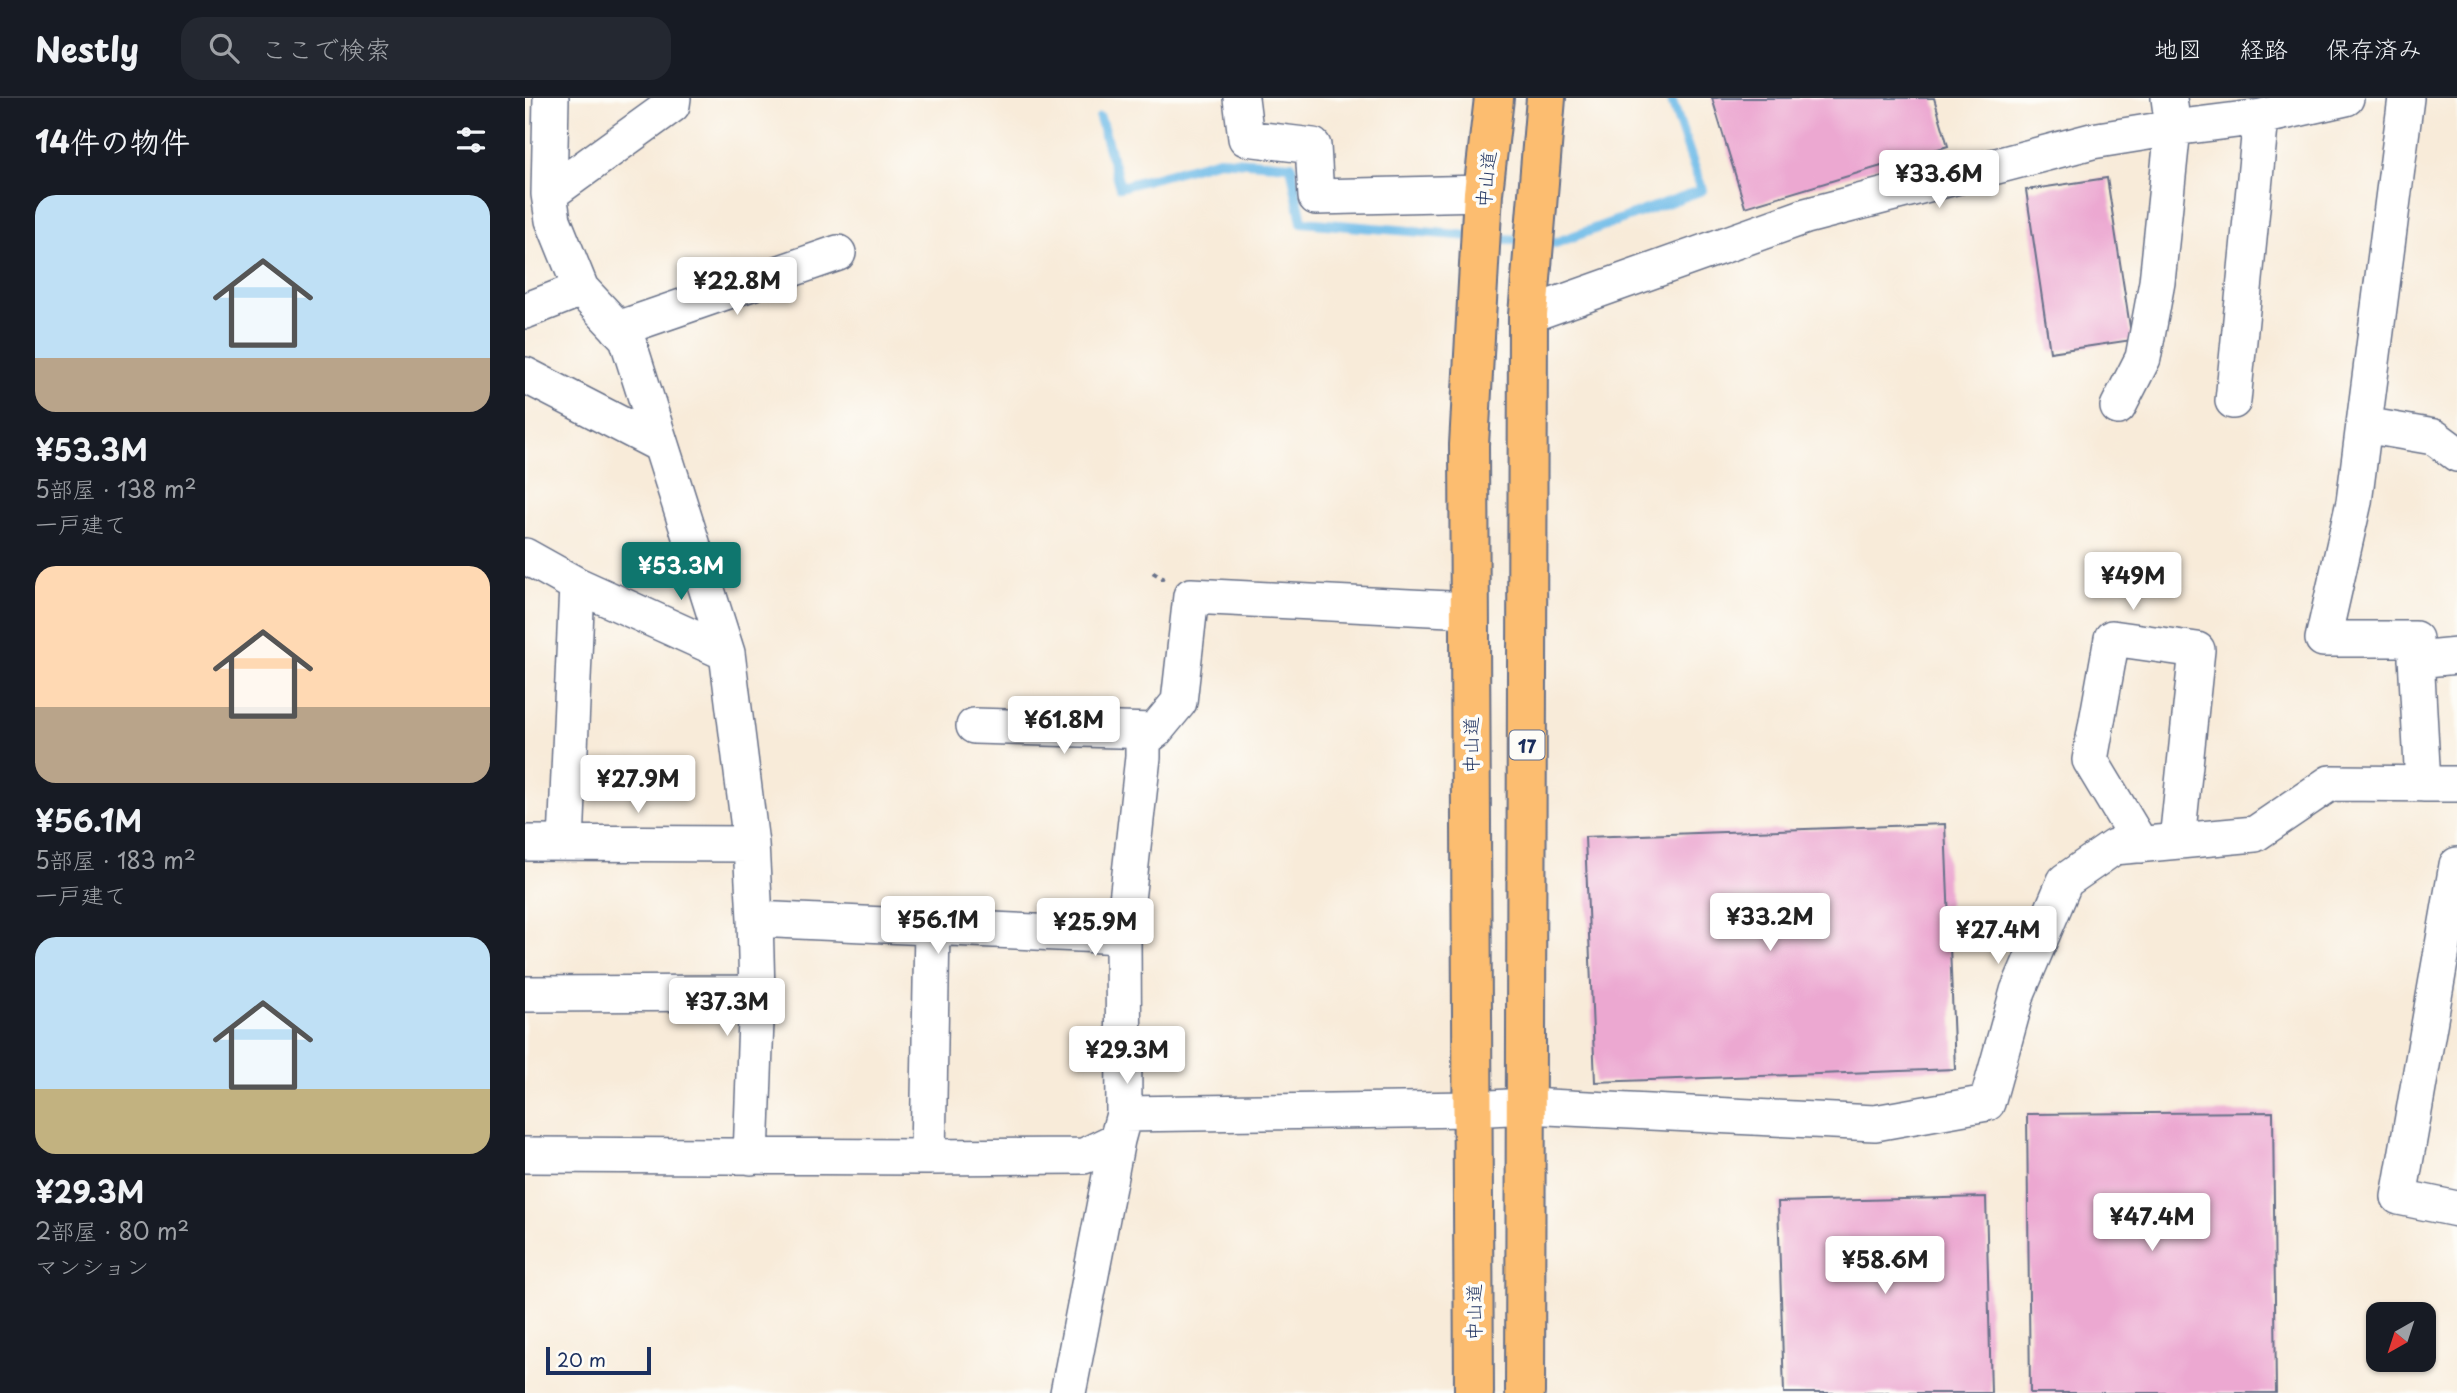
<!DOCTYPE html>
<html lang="ja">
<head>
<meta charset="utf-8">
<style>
	:root { --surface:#171b24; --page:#242831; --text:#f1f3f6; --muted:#9ea1a6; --line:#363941; --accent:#0f766e }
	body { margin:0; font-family:"Playpen Sans","Klee One",sans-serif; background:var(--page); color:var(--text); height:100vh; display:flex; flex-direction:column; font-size:26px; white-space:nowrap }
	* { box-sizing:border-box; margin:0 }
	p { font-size:23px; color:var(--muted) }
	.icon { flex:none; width:38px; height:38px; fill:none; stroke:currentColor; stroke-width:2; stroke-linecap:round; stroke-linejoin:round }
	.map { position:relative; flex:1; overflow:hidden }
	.side { display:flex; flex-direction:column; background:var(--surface); width:525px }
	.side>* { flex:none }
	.needle { width:46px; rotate:219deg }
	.controls { position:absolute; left:1841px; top:1204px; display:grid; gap:14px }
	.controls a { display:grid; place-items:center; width:70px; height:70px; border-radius:14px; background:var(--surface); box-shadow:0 2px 5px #0004; font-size:35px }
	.scale { position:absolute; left:21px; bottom:18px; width:105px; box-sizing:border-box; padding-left:7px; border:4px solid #1b2f5e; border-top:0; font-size:19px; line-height:24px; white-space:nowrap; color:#1b2f5e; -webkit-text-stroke:5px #fdfcf7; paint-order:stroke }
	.price { position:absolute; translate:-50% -60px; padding:0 16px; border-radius:7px; background:#fff; color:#222; font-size:23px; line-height:46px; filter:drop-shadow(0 2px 4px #0008) }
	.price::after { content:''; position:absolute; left:50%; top:42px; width:21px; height:16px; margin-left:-10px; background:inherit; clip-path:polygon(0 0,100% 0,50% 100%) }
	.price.on { background:var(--accent); color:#fff }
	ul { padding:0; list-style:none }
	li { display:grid; align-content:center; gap:14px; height:371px; padding:0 35px }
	li span { display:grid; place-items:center; height:217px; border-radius:21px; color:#555 }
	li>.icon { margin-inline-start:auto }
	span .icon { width:126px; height:126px; fill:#fffc; stroke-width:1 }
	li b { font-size:30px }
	h2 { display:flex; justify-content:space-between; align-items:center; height:84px; padding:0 35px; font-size:30px }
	header { display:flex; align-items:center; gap:42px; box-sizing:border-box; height:98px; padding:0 35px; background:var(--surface); border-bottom:2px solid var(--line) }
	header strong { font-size:33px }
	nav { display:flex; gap:38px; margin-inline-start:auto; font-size:24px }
	.search { width:490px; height:63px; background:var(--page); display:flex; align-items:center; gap:18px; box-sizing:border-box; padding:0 24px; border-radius:21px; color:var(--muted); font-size:26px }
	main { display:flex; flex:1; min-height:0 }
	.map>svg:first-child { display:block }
</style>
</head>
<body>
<header>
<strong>Nestly</strong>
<div class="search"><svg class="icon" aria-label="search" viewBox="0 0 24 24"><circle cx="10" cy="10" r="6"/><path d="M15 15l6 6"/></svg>ここで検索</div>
<nav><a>地図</a><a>経路</a><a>保存済み</a></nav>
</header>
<main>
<section class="side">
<h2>14件の物件<svg class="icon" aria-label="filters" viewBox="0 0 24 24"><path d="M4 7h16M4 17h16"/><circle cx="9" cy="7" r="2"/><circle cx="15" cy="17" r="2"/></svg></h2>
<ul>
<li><span style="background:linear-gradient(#bfe0f5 75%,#b9a48a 0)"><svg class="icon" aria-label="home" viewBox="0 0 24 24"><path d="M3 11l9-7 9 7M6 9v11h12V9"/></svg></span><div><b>¥53.3M</b><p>5部屋 · 138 m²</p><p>一戸建て</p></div></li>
<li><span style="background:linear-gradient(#ffd9b3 65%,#b9a48a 0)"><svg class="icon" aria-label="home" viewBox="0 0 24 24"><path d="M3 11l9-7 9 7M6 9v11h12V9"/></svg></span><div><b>¥56.1M</b><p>5部屋 · 183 m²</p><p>一戸建て</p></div></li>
<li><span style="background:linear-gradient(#bfe0f5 70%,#c2b280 0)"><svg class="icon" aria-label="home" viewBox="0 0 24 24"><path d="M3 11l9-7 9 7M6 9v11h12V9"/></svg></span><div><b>¥29.3M</b><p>2部屋 · 80 m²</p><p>マンション</p></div></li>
</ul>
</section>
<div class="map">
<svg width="1932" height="1295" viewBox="0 0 1932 1295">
	<rect width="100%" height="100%" fill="#fdfcf7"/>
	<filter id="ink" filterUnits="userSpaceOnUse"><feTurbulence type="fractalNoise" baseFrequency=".0143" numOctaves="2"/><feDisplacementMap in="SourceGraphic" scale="14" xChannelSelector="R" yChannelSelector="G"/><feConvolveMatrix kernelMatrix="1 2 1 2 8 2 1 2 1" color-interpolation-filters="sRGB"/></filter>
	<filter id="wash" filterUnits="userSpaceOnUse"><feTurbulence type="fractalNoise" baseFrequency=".00686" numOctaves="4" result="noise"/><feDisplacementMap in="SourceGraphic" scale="28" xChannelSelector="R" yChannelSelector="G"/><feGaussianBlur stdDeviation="1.57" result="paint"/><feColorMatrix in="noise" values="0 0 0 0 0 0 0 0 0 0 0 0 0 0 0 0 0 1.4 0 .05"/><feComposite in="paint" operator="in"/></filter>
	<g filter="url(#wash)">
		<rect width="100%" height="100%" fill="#f8ebd9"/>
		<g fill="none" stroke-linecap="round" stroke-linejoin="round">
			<path stroke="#6ebbe8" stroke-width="10" d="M575,20L595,89L694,62L766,67L777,124L1030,145L1177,92L1146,0"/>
		</g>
		<g id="blocks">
			<path fill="#eca8d1" d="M1187,0H1409L1423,48L1220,109Z
				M1582,80L1607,242L1525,254L1501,92Z
				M1420,726L1430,971L1070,984L1060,739Z
				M1748,1014L1751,1295H1505L1502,1016Z
				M1461,1099L1466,1295H1259L1253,1104Z"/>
		</g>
	</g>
	<g filter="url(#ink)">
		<use href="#blocks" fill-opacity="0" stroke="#687189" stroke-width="2"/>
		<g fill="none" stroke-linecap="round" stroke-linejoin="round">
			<g stroke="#687189" stroke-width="38">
				<path id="minor" d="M26,0L24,96L28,122L56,191L102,240L202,555L226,746L230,821L232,895L226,1059
					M716,0L721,40L788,48L791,99L958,95
					M1881,0L1829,404L1798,541H1890L1898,686
					M24,96L147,7L148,0
					M0,213L56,191
					M1003,217L1281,118L1567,43L1648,30L1736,19L1821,0
					M93,231L313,155
					M0,277L134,346
					M1708,303L1736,19
					M1593,309L1618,260L1632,184L1648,30L1644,0
					M1839,327L1909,339L1932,356
					M0,458L52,487L202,555
					M1891,562L1932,558
					M449,628L630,633
					M0,745L226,746
					M41,745L52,487
					M1616,747L1565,662L1587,540L1672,552L1652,743
					M1932,767L1874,1099L1932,1111
					M230,821L598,838
					M0,896L232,895
					M599,1016L598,838L618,659V642L630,633L654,604L666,498L944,512
					M0,1057L403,1059L559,1058L592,1042L599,1016L947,1011L1002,1008L1350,1025L1462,1005L1493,893L1540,783L1589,749L1730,736L1805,685L1932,686
					M403,1059L407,829
					M543,1295L592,1042"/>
			</g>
			<g stroke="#687189" stroke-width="42">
				<path id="highway" d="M949,1295L944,347L958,95L969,0
					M1000,1295L1003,217L1021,0"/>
			</g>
			<path stroke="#687189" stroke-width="4.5" stroke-dasharray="5 5" stroke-linecap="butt" d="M628,474L639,481"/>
			<use href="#minor" stroke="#fff" stroke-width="35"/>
			<use href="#highway" stroke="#fcbd6f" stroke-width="38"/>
		</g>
	</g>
	<g text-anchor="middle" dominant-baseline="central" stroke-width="7" stroke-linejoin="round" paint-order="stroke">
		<rect fill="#fdfcf7" stroke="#5f6c8c" stroke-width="2" x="984.5" y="632.5" width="35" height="29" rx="5"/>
		<g font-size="18" font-weight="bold" fill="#1b2f5e">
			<text x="1002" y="647">17</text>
		</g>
		<g font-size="19" fill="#1b2f5e" stroke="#fdfcf7">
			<text transform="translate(960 81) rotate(-84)">中山道</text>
			<text transform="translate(945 647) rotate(-90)">中山道</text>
			<text transform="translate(948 1214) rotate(-90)">中山道</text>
		</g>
	</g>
</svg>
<div class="controls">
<a><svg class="needle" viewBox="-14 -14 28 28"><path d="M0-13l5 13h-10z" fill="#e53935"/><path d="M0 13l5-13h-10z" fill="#9ea1a6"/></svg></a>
</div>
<div class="scale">20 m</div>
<b class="price" style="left:1414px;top:112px">¥33.6M</b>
<b class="price" style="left:212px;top:219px">¥22.8M</b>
<b class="price on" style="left:156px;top:504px">¥53.3M</b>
<b class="price" style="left:1608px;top:514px">¥49M</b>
<b class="price" style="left:539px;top:658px">¥61.8M</b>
<b class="price" style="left:113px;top:717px">¥27.9M</b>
<b class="price" style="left:1245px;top:855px">¥33.2M</b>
<b class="price" style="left:413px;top:858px">¥56.1M</b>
<b class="price" style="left:570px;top:860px">¥25.9M</b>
<b class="price" style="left:1473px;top:868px">¥27.4M</b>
<b class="price" style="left:202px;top:940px">¥37.3M</b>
<b class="price" style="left:602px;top:988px">¥29.3M</b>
<b class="price" style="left:1627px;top:1155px">¥47.4M</b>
<b class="price" style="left:1360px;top:1198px">¥58.6M</b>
</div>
</main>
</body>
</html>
